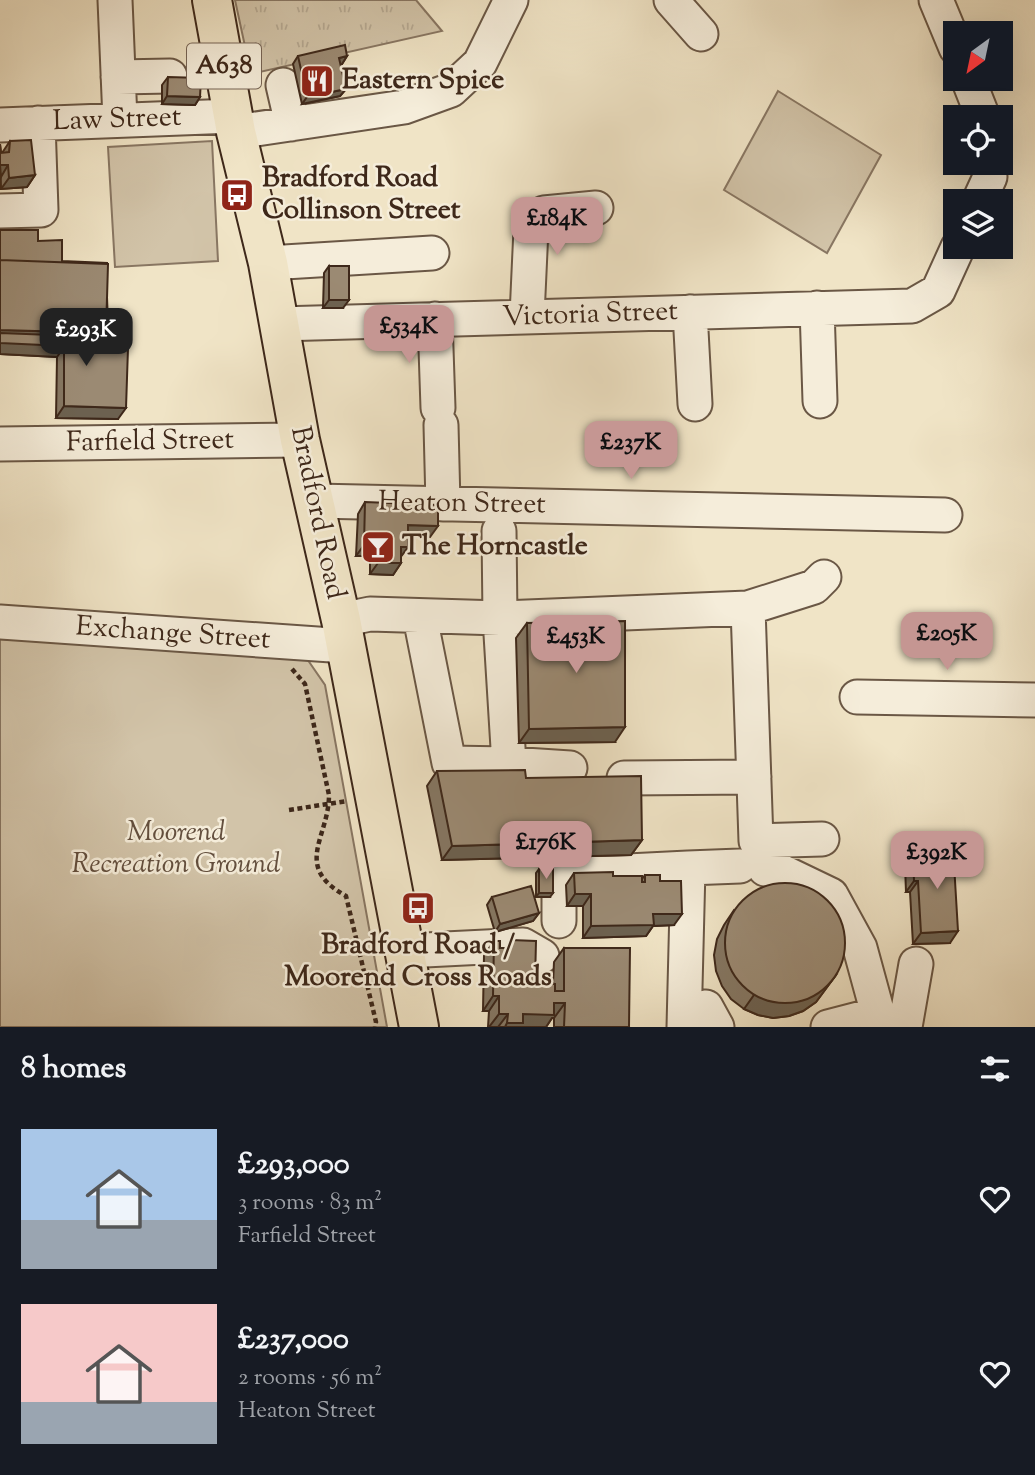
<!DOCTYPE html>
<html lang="en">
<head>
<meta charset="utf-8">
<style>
	:root { --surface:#171b24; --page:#20242c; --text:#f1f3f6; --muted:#9ea1a6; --accent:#c59692 }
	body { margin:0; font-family:"Sorts Mill Goudy",serif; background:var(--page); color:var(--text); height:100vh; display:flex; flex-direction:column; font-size:26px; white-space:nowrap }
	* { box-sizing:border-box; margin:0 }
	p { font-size:23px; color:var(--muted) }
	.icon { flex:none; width:38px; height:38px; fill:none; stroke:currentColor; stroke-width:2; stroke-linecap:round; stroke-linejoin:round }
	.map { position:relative; height:1027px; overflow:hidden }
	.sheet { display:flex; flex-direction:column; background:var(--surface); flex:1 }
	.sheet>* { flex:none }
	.needle { width:46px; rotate:213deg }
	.fabs { position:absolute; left:943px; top:21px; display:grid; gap:14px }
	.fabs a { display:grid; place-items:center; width:70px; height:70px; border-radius:0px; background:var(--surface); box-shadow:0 7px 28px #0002; font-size:35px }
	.price { position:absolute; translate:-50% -60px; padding:0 16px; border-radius:14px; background:var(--accent); color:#111; font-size:23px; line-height:46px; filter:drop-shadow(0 2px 4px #0008) }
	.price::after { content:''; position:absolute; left:50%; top:42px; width:21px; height:16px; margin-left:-10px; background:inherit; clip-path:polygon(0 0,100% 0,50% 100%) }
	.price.on { background:#222; color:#fff }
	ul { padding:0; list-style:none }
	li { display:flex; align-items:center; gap:21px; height:175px; padding:0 21px }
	li span { display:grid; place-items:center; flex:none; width:196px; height:140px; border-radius:0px; color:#555 }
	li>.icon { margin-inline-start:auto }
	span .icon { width:84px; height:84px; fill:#fffc; stroke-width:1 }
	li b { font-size:30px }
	h2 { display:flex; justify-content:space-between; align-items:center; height:84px; padding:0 21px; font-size:30px }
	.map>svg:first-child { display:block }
</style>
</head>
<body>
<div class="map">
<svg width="1035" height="1027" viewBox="0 0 1035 1027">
	<defs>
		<pattern id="grass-tufts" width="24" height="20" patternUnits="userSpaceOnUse" patternTransform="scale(1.75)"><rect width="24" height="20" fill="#d2c4a9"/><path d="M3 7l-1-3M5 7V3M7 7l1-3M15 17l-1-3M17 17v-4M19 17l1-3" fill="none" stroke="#b5a891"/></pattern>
	</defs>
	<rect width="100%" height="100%" fill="#f0e4c6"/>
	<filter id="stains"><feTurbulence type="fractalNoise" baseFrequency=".00286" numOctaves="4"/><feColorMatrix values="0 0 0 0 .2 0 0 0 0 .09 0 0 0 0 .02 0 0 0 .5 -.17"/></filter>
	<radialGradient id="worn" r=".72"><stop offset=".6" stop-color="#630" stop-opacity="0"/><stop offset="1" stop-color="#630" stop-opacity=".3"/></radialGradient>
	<path fill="url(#grass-tufts)" stroke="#887662" stroke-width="2" d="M235,0H416L442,31L251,74Z"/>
	<path fill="#d2c4a9" stroke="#887662" stroke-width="2" d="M778,91L881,155L827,253L724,190Z
		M212,141L218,261L115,267L108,147Z
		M0,639L305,656L325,685L387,1027H0Z"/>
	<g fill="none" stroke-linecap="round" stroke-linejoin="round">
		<g stroke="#6a5745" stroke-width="37">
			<path id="minor" d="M115,0L120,120
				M671,0L701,34
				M936,0L956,48
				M118,77L170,76
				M968,79L983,117
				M283,85L292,124
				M0,125L233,116
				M236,132L404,107L451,90L480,63L511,0
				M979,201L990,177L988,163
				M0,211L41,210L38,123
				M268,263L432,253
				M817,308L820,401
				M690,312L695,404
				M527,316L531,229L536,218L544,213L596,208
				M435,319L438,408
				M279,324L912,306L938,291L958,247
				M441,425L443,504
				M0,444L300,440
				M315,501L945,515
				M748,608L814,587L824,577
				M420,617L449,763L509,764L500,618L499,531
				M341,620L370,614L500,618L748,608L756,841L822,839
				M0,622L346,646
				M857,697L1035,700
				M509,764L570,768
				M624,778L754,777
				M688,868L740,866
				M765,869L779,870L831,895L860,948L878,1014
				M559,921V880L568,874L688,868L684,1027
				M405,951L523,945L542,956
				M706,1007L717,1027
				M828,1027L878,1014L892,1027
				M905,1027L916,964"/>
		</g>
		<g stroke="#3e281a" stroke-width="42">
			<path id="major" d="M212,0L236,132L268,263L300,440L341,620L419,1027"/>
		</g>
		<path stroke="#3e281a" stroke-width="4.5" stroke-dasharray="5 3.5" stroke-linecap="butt" d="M292,669L305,684L329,795C329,838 292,866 346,896L376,1022L375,1027
			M289,810L347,801"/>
		<use href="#minor" stroke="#f5edda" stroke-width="33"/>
		<use href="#major" stroke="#f0e4c6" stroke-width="38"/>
	</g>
	<path fill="#857763" stroke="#3e281a" stroke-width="2" d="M298,56H347L342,64H340L346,89L340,96L302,104L293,64Z
		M168,77L200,97L195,105L162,104V85Z
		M10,141L35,175L27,187L1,189L0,144L1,153H2Z
		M0,230L38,241L62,261L107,297L108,346L118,419L56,418L57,357L0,354Z
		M329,266L343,308H323L324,273Z
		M365,502L430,537H408V547L401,556V563L393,575L370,574V556H356L358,514Z
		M527,623L615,742L519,743L516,638Z
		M437,771L526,778L642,840L631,855L442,860L427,786Z
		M938,848L950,943L913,944L910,892H906L905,865L913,854L934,853Z
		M539,869L550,897H536V873Z
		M574,873L642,879L645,875L660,881L674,925L653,926L646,936L583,938V906H567L566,885Z
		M492,897L539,913L533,921L495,932L487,905Z
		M734,910L836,975L816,1002L803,1011L789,1016L773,1018L758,1015L744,1009L731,999L722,986L716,971L714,955L717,939L724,925Z
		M511,940L535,983L553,984L554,962L564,948L629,1027H554V1018H552L546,1027H488L489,1011H483L484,955L494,941L500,948H506Z"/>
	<path fill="#6c6150" stroke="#3e281a" stroke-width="2" d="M347,56L342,64L333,66L339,58Z
		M346,89L340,96L302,104L307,97Z
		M167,96L200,97L195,105L162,104Z
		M0,165H8L1,177Z
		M35,175L27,187L1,189L9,178Z
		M329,300H349L343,308H323Z
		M0,330L106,333L95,348L64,347L57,357L0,354Z
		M64,406L126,408L118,419L56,418Z
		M408,525L438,526L430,537H401Z
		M364,545H378L370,556H356Z
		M401,547H408L400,558Z
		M378,563H401L393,575L370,574Z
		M625,727L615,742L519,743L529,729Z
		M642,840L631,855L442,860L452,846Z
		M914,881H918L910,892H906Z
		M539,893H553L550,897H536Z
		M575,894H591L583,906H567Z
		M539,913L533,921L495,932L500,924Z
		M653,914H682L674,925L653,926L646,936L583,938L591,926Z
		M958,931L950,943L913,944L921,933Z
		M836,975L816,1002L803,1011L789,1016L773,1018L758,1015L744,1009L754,995Z
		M493,996H499L489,1011H483Z
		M554,1003H565L554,1018H552L546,1027H505L507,1023L523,1014Z
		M499,1014H508L498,1027H489Z"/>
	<path fill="#9b8a73" stroke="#3e281a" stroke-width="2" d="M345,45L347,56L339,58L346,89L307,97L298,56Z
		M168,77L201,78L200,97L167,96Z
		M31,140L35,175L9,178L8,165H0V178V144L1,153L9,152L10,141Z
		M0,230H38V241L62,240V261L107,263V264L0,260Z
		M0,260L108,264L106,333L0,330Z
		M329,266H349V300H329Z
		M107,297L108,346L128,348L126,408L64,406V346L0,343V333L103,337L106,333Z
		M365,502L438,505V526L408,525V547H401V563H378V545H364Z
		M625,621V727L529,729L527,623Z
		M525,770L526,778L641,776L642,840L452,846L437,771Z
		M953,847L958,931L921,933L918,881H914L913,854L938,853V848Z
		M553,868V893H539V869Z
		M613,872V876H642V882H645V875H660V881H681L682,914H653L654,925L591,926V894H575L574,873Z
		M725 943a60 60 0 1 1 120 0a60 60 0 1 1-120 0Z
		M531,886L539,913L500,924L492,897Z
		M511,940L536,941L535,983L555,984V991H564V948H630L629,1027H564L565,1003H554V1015L523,1014V1023H507L508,1014H499V996H493L494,941H500V948H511Z"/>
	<defs>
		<g id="restaurant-square" transform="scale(1.75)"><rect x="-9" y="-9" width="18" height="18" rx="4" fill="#8f2418" stroke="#f5edda"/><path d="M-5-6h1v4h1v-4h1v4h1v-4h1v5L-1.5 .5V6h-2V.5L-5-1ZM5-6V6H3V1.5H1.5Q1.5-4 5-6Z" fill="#fff"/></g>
		<g id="bus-square" transform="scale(1.75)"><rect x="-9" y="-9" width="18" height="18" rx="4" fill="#8f2418" stroke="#f5edda"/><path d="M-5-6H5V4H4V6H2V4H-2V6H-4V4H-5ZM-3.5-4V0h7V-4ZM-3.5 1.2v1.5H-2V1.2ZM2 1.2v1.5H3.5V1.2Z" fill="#fff"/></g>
		<g id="bar-square" transform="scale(1.75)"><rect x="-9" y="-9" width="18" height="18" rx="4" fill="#8f2418" stroke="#f5edda"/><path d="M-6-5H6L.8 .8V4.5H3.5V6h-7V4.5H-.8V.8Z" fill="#fff"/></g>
	</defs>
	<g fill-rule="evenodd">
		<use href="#restaurant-square" x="317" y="81"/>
		<use href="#bus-square" x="237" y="195"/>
		<use href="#bar-square" x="378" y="547"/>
		<use href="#bus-square" x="418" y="908"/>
	</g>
	<g text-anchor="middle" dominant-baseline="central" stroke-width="5" stroke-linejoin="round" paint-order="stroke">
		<rect fill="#f5edda" stroke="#756354" stroke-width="2" x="187" y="43.5" width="74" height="45" rx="5"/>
		<g font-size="26" font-weight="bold" fill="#3e281a">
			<text x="224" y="66">A638</text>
		</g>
		<g font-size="28" font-weight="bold" fill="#3e281a" stroke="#f5edda" text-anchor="start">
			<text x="342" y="81">Eastern Spice</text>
			<text x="262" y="179">Bradford Road<tspan x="262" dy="32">Collinson Street</tspan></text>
			<text x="402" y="547">The Horncastle</text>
			<text x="418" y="946" text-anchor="middle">Bradford Road /<tspan x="418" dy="32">Moorend Cross Roads</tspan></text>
		</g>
		<g font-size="28" fill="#3e281a" stroke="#f5edda">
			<text transform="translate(117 120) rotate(-2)">Law Street</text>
			<text transform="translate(590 315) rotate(-2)">Victoria Street</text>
			<text transform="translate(150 442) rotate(-1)">Farfield Street</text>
			<text transform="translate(462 504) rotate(1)">Heaton Street</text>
			<text transform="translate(317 513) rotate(78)">Bradford Road</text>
			<text transform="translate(173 634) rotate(4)">Exchange Street</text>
		</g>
		<g font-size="28" font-style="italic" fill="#634f3e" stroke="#f5edda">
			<text x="176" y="833">Moorend<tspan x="176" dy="32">Recreation Ground</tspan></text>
		</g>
	</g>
	<rect width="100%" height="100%" filter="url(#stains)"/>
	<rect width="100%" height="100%" fill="url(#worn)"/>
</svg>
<div class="fabs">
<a><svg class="needle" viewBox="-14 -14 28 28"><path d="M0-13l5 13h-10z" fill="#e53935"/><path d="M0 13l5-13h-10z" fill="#9ea1a6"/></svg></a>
<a><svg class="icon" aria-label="locate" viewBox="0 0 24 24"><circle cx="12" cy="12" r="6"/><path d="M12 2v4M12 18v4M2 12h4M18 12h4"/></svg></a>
<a><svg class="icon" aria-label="layers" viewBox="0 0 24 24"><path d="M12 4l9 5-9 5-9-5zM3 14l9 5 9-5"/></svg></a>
</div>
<b class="price" style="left:557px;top:257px">£184K</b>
<b class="price" style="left:409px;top:365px">£534K</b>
<b class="price on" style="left:86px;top:368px">£293K</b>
<b class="price" style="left:631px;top:481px">£237K</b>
<b class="price" style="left:947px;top:672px">£205K</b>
<b class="price" style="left:576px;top:675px">£453K</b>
<b class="price" style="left:546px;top:881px">£176K</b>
<b class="price" style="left:937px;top:891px">£392K</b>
</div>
<section class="sheet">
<h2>8 homes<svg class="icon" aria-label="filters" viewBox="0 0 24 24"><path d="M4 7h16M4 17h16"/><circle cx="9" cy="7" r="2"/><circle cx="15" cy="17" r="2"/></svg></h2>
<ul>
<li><span style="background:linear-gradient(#a9c7e8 65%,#9aa5b1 0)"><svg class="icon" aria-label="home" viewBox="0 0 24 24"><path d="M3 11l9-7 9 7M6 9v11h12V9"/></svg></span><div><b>£293,000</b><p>3 rooms · 83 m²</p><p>Farfield Street</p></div><svg class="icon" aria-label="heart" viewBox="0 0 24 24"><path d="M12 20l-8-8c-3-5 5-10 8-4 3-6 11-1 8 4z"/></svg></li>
<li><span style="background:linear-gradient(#f6c9c9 70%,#9aa5b1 0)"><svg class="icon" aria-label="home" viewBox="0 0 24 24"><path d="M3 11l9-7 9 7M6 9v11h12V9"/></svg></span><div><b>£237,000</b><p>2 rooms · 56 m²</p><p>Heaton Street</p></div><svg class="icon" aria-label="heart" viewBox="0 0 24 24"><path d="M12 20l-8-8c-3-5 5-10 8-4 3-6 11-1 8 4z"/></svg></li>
</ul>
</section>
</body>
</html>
